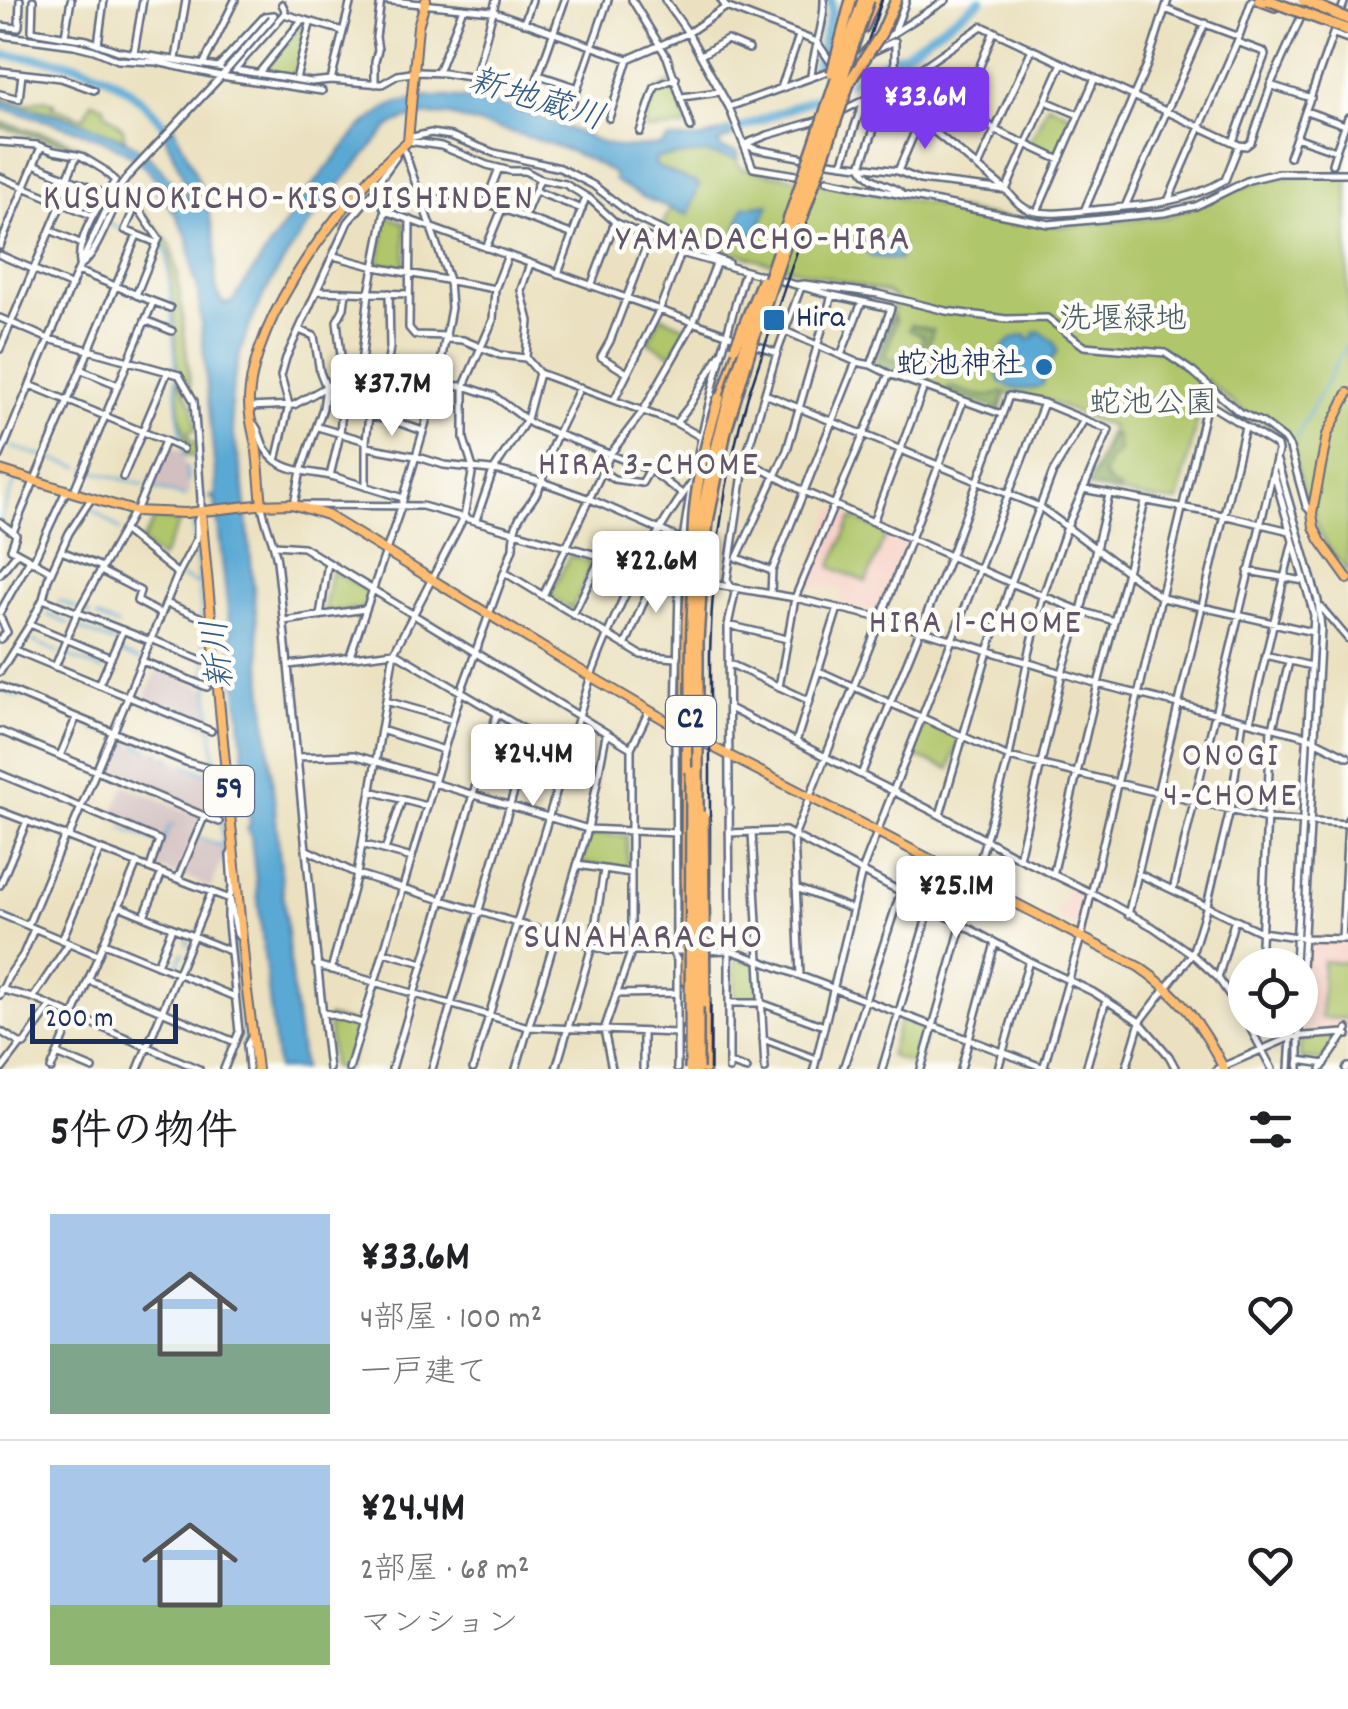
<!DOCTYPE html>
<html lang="ja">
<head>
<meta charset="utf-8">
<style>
	:root { --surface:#fff; --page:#f2f2f2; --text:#202124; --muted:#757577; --line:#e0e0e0; --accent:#7c3aed }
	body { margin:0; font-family:Dekko,"Klee One",sans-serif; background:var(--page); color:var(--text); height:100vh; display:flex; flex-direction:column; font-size:38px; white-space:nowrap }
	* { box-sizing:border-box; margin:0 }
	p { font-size:32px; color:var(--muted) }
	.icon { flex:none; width:55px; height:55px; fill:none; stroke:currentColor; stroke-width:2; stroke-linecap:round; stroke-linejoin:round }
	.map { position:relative; height:1069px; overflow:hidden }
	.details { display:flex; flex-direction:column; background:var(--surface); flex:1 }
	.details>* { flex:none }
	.tools { position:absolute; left:1228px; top:948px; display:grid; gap:20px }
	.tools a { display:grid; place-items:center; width:90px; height:90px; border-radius:50%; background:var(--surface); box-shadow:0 5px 15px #0003; font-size:50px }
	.scale { position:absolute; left:30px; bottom:25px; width:148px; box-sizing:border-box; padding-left:10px; border:5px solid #1b2f5e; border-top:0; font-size:28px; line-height:35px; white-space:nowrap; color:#1b2f5e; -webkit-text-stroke:8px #fdfcf7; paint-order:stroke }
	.price { position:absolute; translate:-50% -85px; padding:0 22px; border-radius:10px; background:#fff; color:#222; font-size:32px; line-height:65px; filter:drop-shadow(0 2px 5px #0008) }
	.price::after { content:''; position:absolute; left:50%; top:60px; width:30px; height:22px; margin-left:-15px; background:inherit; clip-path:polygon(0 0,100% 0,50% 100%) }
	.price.active { background:var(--accent); color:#fff }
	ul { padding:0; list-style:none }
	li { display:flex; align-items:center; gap:30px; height:250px; padding:0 50px }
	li+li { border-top:2px solid var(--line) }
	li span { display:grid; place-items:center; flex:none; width:280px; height:200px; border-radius:0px; color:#555 }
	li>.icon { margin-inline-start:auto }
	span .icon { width:120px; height:120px; fill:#fffc; stroke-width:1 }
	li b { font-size:42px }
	h2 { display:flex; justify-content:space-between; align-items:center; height:120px; padding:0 50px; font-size:42px }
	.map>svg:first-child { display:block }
</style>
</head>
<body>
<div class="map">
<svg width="1348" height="1069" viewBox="0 0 1348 1069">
	<rect width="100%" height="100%" fill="#fdfcf7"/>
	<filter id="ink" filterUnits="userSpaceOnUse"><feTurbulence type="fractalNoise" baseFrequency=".01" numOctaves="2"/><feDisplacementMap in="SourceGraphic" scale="20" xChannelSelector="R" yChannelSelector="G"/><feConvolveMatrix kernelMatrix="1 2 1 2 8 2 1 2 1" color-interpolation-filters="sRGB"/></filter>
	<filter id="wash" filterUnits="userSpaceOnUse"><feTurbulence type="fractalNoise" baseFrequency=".0048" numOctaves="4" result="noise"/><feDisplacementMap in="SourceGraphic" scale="40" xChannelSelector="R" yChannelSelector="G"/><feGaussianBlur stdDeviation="2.25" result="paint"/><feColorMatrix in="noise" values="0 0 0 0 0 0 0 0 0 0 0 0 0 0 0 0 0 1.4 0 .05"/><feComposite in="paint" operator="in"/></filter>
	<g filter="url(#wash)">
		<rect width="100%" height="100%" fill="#ebe1c0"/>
		<path fill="#f7d1c7" d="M837,509L907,541L880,612L877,613L840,602L841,590L803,584L833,511Z
			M1070,887L1085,895L1079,924L1075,926L1055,916Z
			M980,890L998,899L990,915L971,905L977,892Z
			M1308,940L1348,943V1024L1344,1030L1305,1032L1302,1030L1306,941Z"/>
		<path fill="#d2bfc0" d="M167,444L183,452L190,495L183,493L182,496L148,486Z
			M157,668L207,689L211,730L144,702Z
			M127,742L216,778L220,820L114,775Z
			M125,785L201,817L177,875L153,866L164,840L111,818Z
			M197,837L222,847L223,858L211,888L182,875Z"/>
		<path fill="#b0c66b" stroke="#667a64" stroke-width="2.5" d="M303,23L307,25L295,75L292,77L262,73Z
			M673,82L687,123L685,127L647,130L644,127L656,90Z
			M2,98L27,104L45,99L54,103L53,107L84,118L92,101L104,106L105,112L123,129L125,139L57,114L0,101Z
			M1048,104L1075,117L1056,156L1031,145L1030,142Z
			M704,153L736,159L741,168L1035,224L1063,226L1167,217L1252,183L1278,178L1314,175L1348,177V573C1334,553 1315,535 1314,510L1307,504L1291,445C1278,425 1257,420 1238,407C1227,399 1217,389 1207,380L1178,502L1150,499L1088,487L1112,427L1047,401L1007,393L1000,411L875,365L896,299L888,293L763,261L661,228L670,209L688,215L699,184L657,167L655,164L656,158Z
			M142,211L171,245L177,271L191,392L178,371L169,255L156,230Z
			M387,216L405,223V268L378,264Z
			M661,316L688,328L672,355L648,342Z
			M177,377L193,407L196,430L189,431L190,442H197V456H188L185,434L180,416Z
			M852,518L887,532L866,582L831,567Z
			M155,519L180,521L161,559L141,542Z
			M570,555L594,564L572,609L550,596Z
			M331,571L369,592L364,608L324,612Z
			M923,722L959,736L950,769L911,755Z
			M589,834L627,836L628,869L584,864L581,860Z
			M734,956L757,965L758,1001L735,1000Z
			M1323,961L1348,963V1019L1321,1018Z
			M328,1017L360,1024L347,1069L332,1068Z
			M900,1019L927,1030L917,1065L889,1056Z
			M1335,1036L1337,1039L1323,1060L1300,1059V1037Z"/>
		<path fill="#8cab5f" stroke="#546d5e" stroke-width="2.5" d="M0,122L61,138L84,149L81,153L64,144L0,127Z
			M893,315L896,321L885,357L913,367L924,336L909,330L911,325L933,330L919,374L915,378L875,365Z
			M949,387C968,390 982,402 1002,392L1006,393L998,410L948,392Z
			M1111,434L1116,435L1119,451L1114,457L1110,458L1103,475L1109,484L1120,489L1119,493L1088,486Z"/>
		<path fill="#5aa9d4" stroke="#3a6c99" stroke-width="2.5" d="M429,97H449L490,102L542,118L603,143L622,148L661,145L668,139H699L736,127L740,133L718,143L722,149L738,152L739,157L736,159L704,153L656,158L655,164L657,167L699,184L688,215L645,198L615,181L614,174C566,142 505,132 450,116C429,114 405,116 388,128C323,205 237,299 231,404C230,429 240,462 244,488L292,985L303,1069H277L251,837L247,829L250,825L240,716L215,499L209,497L215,496L216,482L197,281H194L188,239L176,215L156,189L160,187C138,140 47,121 0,108V101L74,119L129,142L150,157L189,201L181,172L164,134L173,126C193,164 209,201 215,244C217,263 211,291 224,304L232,302L308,191L359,129L385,109L398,103Z
			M769,204L756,236L736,230L744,207Z
			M872,237L900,242L902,245L899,260L870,256L862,244Z
			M1039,331L1053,341L1057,351L1045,372L1043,384C1030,392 1014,390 1001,383C990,360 1003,338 1026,335L1028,340L1035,337L1034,333Z"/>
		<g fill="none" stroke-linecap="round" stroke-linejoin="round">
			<path stroke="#5aa9d4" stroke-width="2.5" d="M109,224L123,230
				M160,245L164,247L167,256L176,371
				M176,378L178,415L185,456
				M1296,438L1348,342
				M11,447L43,456
				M48,458L80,467
				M186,467L188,482
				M86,469L144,485
				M150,487L186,497
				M89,506L120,530
				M0,518L15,482
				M193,522L195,539
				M195,547L212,725
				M181,577L196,584
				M59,601L76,608
				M83,611L90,614
				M48,615L69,624
				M97,617L118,626
				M75,627L114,643
				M33,641L58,652
				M116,651L139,660
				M63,654L102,670
				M0,689L2,690
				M6,692L20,698
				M90,727L108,734
				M212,728L215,765
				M124,741L130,743
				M137,745L149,750
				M155,752L160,754
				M165,757L171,759
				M185,765L206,773
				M210,775L218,778L224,861
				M123,828L157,842
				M199,837L221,846
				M154,863L170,825L174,826
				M232,921L245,1047
				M187,945L188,940
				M181,958L183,953
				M177,969L180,960"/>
			<path stroke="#5aa9d4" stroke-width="9" d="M0,55C81,60 123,70 174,137
				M816,67L832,12L831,0
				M849,83L894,56L903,54L981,0
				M734,131L835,90"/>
		</g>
	</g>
	<g filter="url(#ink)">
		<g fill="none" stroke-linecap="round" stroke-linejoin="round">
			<g stroke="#646d80" stroke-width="10">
				<path id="minor" d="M33,0L32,31L87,40L118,51L311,82L331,80L382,84L398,75L418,72L444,73L475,78L496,0
					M632,0L667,57L691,128
					M665,0L688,33L729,107L753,168L802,176
					M721,0L726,7L817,42L832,64
					M1165,9L1237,36
					M284,14L343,31
					M524,23L532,0
					M0,26L18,28L19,26L20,0
					M895,30L906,0
					M1334,34L1348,39
					M0,35L74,45L94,50L118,60L157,62L221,76L322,91
					M65,36L71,0
					M878,43L946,0
					M98,44L104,0
					M134,53L143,0
					M701,55L727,40L749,49
					M859,57L868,48
					M176,59L186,0
					M203,65L235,0
					M218,67L265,16L274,15
					M234,70L284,14L285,10L282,4
					M0,71L61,78L94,90
					M920,71L995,130L1060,160
					M438,72L463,8
					M258,74L302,20
					M539,75L578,88
					M811,76C813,50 825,25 824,0
					M296,79L310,24
					M331,80L351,0
					M375,84V61L378,50L376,37L381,0L492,11L628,59L688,33L726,7
					M1270,86L1301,17
					M781,88L799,36
					M882,89L1006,190C1013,197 1019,207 1029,210C1048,216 1071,212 1091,210C1136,206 1185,204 1225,180L1239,145
					M533,91L565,0
					M886,92L982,26L1239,145L1246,146L1251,142L1270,89L1273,86L1311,98
					M0,94L19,99L22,74
					M682,97L719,92
					M1046,101L1079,115
					M572,105L608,0
					M964,106L994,31
					M729,107L832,70
					M842,111L864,100
					M1306,111L1345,125
					M609,118L628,59
					M640,132L655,87L676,78
					M1296,137L1336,151L1348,117
					M408,138L431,133L451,136L494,153L560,168L593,185L636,218L684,241L695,250L728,263
					M408,141L441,146L487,165L510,171H525L540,179L565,184L590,199L615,222L681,253L832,295L891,308L871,365
					M0,142L37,145L54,151L81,156L104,170L115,181C101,201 76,238 80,263
					M1233,142L1265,55L1264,52L1237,42
					M745,144L755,149L810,159
					M745,144L768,135L823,119
					M1289,157L1345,0
					M821,161L898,171L920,180L1006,190L1062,63
					M34,164L105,194
					M842,164L864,100L895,79V41L874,51
					M1332,164L1336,151
					M978,167L1032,49
					M898,171L920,120
					M0,177L93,216
					M827,180L1049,224L1164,213L1196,206L1249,180L1278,173H1348
					M377,188L376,185L396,157L395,153
					M535,191L582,209
					M901,193C887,182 870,184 861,166L878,118L902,106
					M58,201L77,155
					M1168,201L1237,42L1252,0
					M486,202L499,168
					M423,204L459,193L571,234
					M136,205L125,230L157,243L136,295L170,308
					M1125,207L1205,23
					M385,211L740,339
					M1084,211L1147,65L1168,0
					M1037,212L1095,78
					M524,217L540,179
					M410,220L409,328L415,335L447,336
					M50,230L82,244
					M0,246L41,147
					M486,248L502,209
					M0,255L72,286
					M334,256L375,267L495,289
					M530,264L521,290L529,321L526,358L539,373L676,423L701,437
					M81,265C99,252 108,214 123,194L136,205L159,239L157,243
					M78,271L135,294
					M558,274L586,197
					M796,285L804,284L878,294L946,311L1006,319L1047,318L1084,346L1165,353L1193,372L1239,412L1263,423L1284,439L1290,448L1306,506L1312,513
					M591,286L615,222
					M317,291L408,294
					M0,318L49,339L179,375L194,401L201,499V512L197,521V538L178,574L127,697
					M145,320L172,331
					M785,331L856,362L871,365L889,374L1001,414
					M446,339L463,340L500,355L525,358
					M750,343L777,353
					M0,349L62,202
					M841,355L862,302
					M82,370L118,385
					M627,373L601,357L610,341L649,239
					M384,383L390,348L389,293
					M30,385L165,441L136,511
					M765,394L1040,507L1162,598L1313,632
					M614,400L659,311L681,253
					M249,407L294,405L333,383L359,382L464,386L494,396L532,424L650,470L682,494
					M370,416L391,420L423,431
					M251,421C264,432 257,445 275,460C292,473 316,472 335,477C358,484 381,491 403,498
					M676,423L690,405L720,354
					M318,427L366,441
					M165,441L183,449
					M367,447L415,456L444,465L500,471L542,482L590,499L683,540L691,552
					M0,456L80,265L111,200L128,176L226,71
					M745,460L803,491L1011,583L1081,611L1114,621
					M276,461L289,405L281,376L286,358L348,222L377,188L385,211L369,293L359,382
					M1277,461L1318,601L1321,628L1300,1005
					M602,471L614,479L642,483L649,471
					M1274,474L1314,615L1295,965
					M330,476L340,434L344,382L337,321L344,308L346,293
					M123,477L168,371
					M366,487V441L373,382
					M1083,489L1223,515L1290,531
					M73,493L153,302
					M294,504L301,471L323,408L326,387L320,372L314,336L299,330
					M262,505C264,523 274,540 277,561C296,730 309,900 329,1069
					M300,505L422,506L689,581
					M476,520L493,471L527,419L539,373
					M0,522L13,532
					M873,522L924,387
					M123,530L178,574
					M275,545L303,547L631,748
					M61,551L102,567
					M737,558L787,450L832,295
					M737,558L772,571
					M33,562L66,491
					M51,571L11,549L16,535L13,532L137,235
					M101,571L140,591L137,601L161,614
					M1248,571L1304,581
					M504,572L641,655L676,658
					M0,574L17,553
					M700,582L795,598L881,618L1098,684L1306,736L1348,757
					M731,587L727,580L745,460L777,353L801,287
					M771,594L772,571L856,362
					M543,596L611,453L643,411L693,323L716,264
					M43,599L150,641
					M166,603L200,617
					M1321,607L1348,639
					M0,612L29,561
					M573,615L601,557
					M320,616L328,562
					M0,617L7,632L0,639
					M284,621L365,609
					M30,624L111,658
					M728,625L787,639
					M151,639L204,661
					M625,646L656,573
					M15,650L211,731
					M1265,655L1311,666
					M350,656L401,507L437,384L451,308L449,280L403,147
					M142,661L207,687
					M728,663L810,701
					M289,665L394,652L567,755
					M55,667L78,611L134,511
					M819,671L1009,757L1267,819L1348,824
					M0,672L30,624L43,599L48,579L69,533L91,499
					M99,685L123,630
					M0,686L186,762L226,773
					M779,687L795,598L889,374
					M386,701L453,720
					M729,708L940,815L1019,858L1092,893L1153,927L1192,954L1218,978L1245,1018
					M1250,722L1292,545
					M669,723L676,716L679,588L675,578L679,572C690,470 716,369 745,271
					M1273,728L1289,662
					M381,730L444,750
					M0,731L219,822
					M113,733L128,697
					M796,742L838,608
					M60,756L76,718
					M297,757L354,755L435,779
					M0,774L159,840L150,868
					M861,775L950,557L1009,396L1044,403L1109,430L1067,527L1043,596L1027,663L1009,757L921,1069
					M434,783L588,829L677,833
					M371,791L426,806
					M0,811L230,899L237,934L241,939
					M940,815L988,651L1011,583L1053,472L1084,420
					M752,832L765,1069
					M729,833L785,831L930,907L1029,961L1093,992L1140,1022L1169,1056L1176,1069
					M69,836L112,733
					M362,844L412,858
					M307,850L357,874L608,951H687
					M385,850L402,800
					M1019,858L1062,673L1081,611L1109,495
					M577,865L631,873
					M1139,874L1261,932L1304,938L1348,939
					M1053,875L1098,684L1145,502
					M178,878L204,817
					M0,885L27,821
					M796,888L852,909
					M119,906L230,951
					M0,914L98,955
					M1128,915L1245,427
					M144,916L162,873
					M28,925L65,835
					M1342,939L1348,819
					M62,940L100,849
					M104,943L235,997
					M730,949L728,625L736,588
					M673,950L676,944L675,727
					M703,951L729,950L758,960L1047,1069
					M384,952L423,963
					M673,953L677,960V1069
					M157,965L172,928
					M316,965L528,1027L677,1033
					M1260,965L1271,728
					M331,970L357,874L394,652L464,517L473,468L464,439V386L493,320L495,289L508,255
					M800,975L794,836L881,618L963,401
					M1218,978L1235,919
					M88,980L235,1042
					M0,989L33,998L199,1069
					M616,994L677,993
					M0,995L8,977L23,955L34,929
					M33,998L69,943
					M729,1003H761L824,1026
					M322,1012L362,1023
					M1246,1020L1272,1069
					M0,1031L21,1044
					M643,1032V1069
					M763,1039L816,1059
					M57,1054L93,1069
					M1299,1060L1325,1064
					M729,1063L747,1069
					M2,1069L21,1044H24L50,1007
					M51,1069L137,863
					M138,1069L212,891
					M224,1069L239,1032L228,923V904L232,888L230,855L232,852
					M249,1069L247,1045L251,1038
					M349,1069L461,692L513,548C514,509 529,513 541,484C544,476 544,468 547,460C555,435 569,411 580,387
					M392,1069L497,713
					M432,1069L531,734
					M473,1069L591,676C617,607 648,540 692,482
					M516,1069L588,829L606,735
					M556,1069L592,946L604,870
					M612,1069L604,1030L631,952V748L649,711
					M729,1069V950
					M814,1069L862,871L1044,403
					M843,1069L901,891
					M882,1069L930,907
					M961,1069L995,943
					M998,1069L1029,961
					M1043,1069L1081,937L1207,403L1277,446L1278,451L1173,890
					M1086,1069L1106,1000
					M1126,1069L1140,1022L1192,954L1207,905L1230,810L1243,721
					M1217,1069L1291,1037L1345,1033L1348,1035
					M1289,1069L1292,1020
					M1299,1069V1020
					M1321,1069L1348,1029
					M1346,1069L1348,1067"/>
			</g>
			<g stroke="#646d80" stroke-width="12">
				<path id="major" d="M1348,393L1327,435L1312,513L1314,527L1320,540L1348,579
					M0,470L134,511L186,513L257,505L292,504L327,515L568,663L701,741L1139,967C1179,994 1203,1026 1224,1069
					M262,505C260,487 259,469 257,451C254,434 248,416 249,398C255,312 345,196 408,141L418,26L426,0
					M201,512L247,991L257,1069"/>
			</g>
			<g stroke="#646d80" stroke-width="14">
				<path id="highway" d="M1259,0L1275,6
					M854,7L857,0
					M863,28L875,0
					M720,404L738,350
					M686,981L687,622L694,537
					M705,1003V1069"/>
			</g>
			<use href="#minor" stroke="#fff" stroke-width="5"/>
			<use href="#major" stroke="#fdbc70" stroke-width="8"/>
			<use href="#highway" stroke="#fdbc70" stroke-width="9"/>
			<path stroke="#1b2f5e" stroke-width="2.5" d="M710,1069V654C712,566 723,480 748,396L882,0"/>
			<g stroke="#646d80" stroke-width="10" stroke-linecap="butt">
				<path id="minor-bridge" d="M226,71L272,18"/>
			</g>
			<g stroke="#646d80" stroke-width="14" stroke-linecap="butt">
				<path id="highway-bridge" d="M1268,0L1348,30
					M1303,0L1348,19
					M832,73L851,0
					M801,221L850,81L881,34L896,0
					M735,347L762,281
					M693,545C692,495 705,445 719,398
					M691,712C691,658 691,604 697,550C704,491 719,434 735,377L863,0
					M703,816L705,1003
					M690,1069L691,772
					M698,1069V641L702,576L708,522L726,431L753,341L869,0"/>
			</g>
			<use href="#minor-bridge" stroke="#fff" stroke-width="5"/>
			<use href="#highway-bridge" stroke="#fdbc70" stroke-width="9"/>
		</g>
	</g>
	<g fill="#1f6fb2" stroke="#fdfcf7" stroke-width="4">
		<rect x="762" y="308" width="24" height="24" rx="5"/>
		<circle cx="1044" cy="367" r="10"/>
	</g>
	<g text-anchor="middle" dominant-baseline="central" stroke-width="9" stroke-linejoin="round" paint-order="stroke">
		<g fill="#fdfcf7" stroke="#5f6c8c" stroke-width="2.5">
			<rect x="666" y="696" width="50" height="50" rx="8"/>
			<rect x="204" y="766" width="50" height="50" rx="8"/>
		</g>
		<g font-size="30" font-weight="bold" fill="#1b2f5e">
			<text x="691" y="721">C2</text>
			<text x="229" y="791">59</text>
		</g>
		<g font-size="32" fill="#1b2f5e" stroke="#fdfcf7" text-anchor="start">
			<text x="796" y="320">Hira</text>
			<text x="1024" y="367" text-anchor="end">蛇池神社</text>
		</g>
		<g font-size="32" fill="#485c62" stroke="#fdfcf7">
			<text x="1123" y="322">洗堰緑地</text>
			<text x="1153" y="406">蛇池公園</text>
		</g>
		<g font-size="35" font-style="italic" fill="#315a87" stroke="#fdfcf7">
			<text transform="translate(536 102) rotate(17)">新地蔵川</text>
			<text transform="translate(221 654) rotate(-96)">新川</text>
		</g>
		<g font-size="35" letter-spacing="2.5" fill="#625568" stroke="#fdfcf7">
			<text x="649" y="467">HIRA 3-CHOME</text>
			<text x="976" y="625">HIRA 1-CHOME</text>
			<text x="1231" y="758">ONOGI<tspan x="1231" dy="40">4-CHOME</tspan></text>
		</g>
		<g font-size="38" letter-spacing="2.5" fill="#625568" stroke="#fdfcf7">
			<text x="289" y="200">KUSUNOKICHO-KISOJISHINDEN</text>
			<text x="764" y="241">YAMADACHO-HIRA</text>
			<text x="644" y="939">SUNAHARACHO</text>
		</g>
	</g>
</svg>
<div class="tools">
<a><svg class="icon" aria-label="locate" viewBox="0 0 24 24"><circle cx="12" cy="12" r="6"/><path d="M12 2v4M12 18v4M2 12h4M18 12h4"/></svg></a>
</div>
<div class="scale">200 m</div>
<b class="price active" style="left:925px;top:152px">¥33.6M</b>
<b class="price" style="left:392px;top:439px">¥37.7M</b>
<b class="price" style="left:656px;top:616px">¥22.6M</b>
<b class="price" style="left:533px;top:809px">¥24.4M</b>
<b class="price" style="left:956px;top:941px">¥25.1M</b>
</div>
<section class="details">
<h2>5件の物件<svg class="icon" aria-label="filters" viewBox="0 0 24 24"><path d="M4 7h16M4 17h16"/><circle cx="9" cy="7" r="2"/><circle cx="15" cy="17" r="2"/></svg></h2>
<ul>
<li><span style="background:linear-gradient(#a9c7e8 65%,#7fa58c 0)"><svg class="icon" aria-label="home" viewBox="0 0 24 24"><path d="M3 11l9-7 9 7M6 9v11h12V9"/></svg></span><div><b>¥33.6M</b><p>4部屋 · 100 m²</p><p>一戸建て</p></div><svg class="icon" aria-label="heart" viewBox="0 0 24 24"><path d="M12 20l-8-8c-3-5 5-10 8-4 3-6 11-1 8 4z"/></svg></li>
<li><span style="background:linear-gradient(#a9c7e8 70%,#8fb573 0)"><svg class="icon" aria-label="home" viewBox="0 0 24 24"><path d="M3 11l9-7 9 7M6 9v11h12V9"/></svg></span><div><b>¥24.4M</b><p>2部屋 · 68 m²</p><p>マンション</p></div><svg class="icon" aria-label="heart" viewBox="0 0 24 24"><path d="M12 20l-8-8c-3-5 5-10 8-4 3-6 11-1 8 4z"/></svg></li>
</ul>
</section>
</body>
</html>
